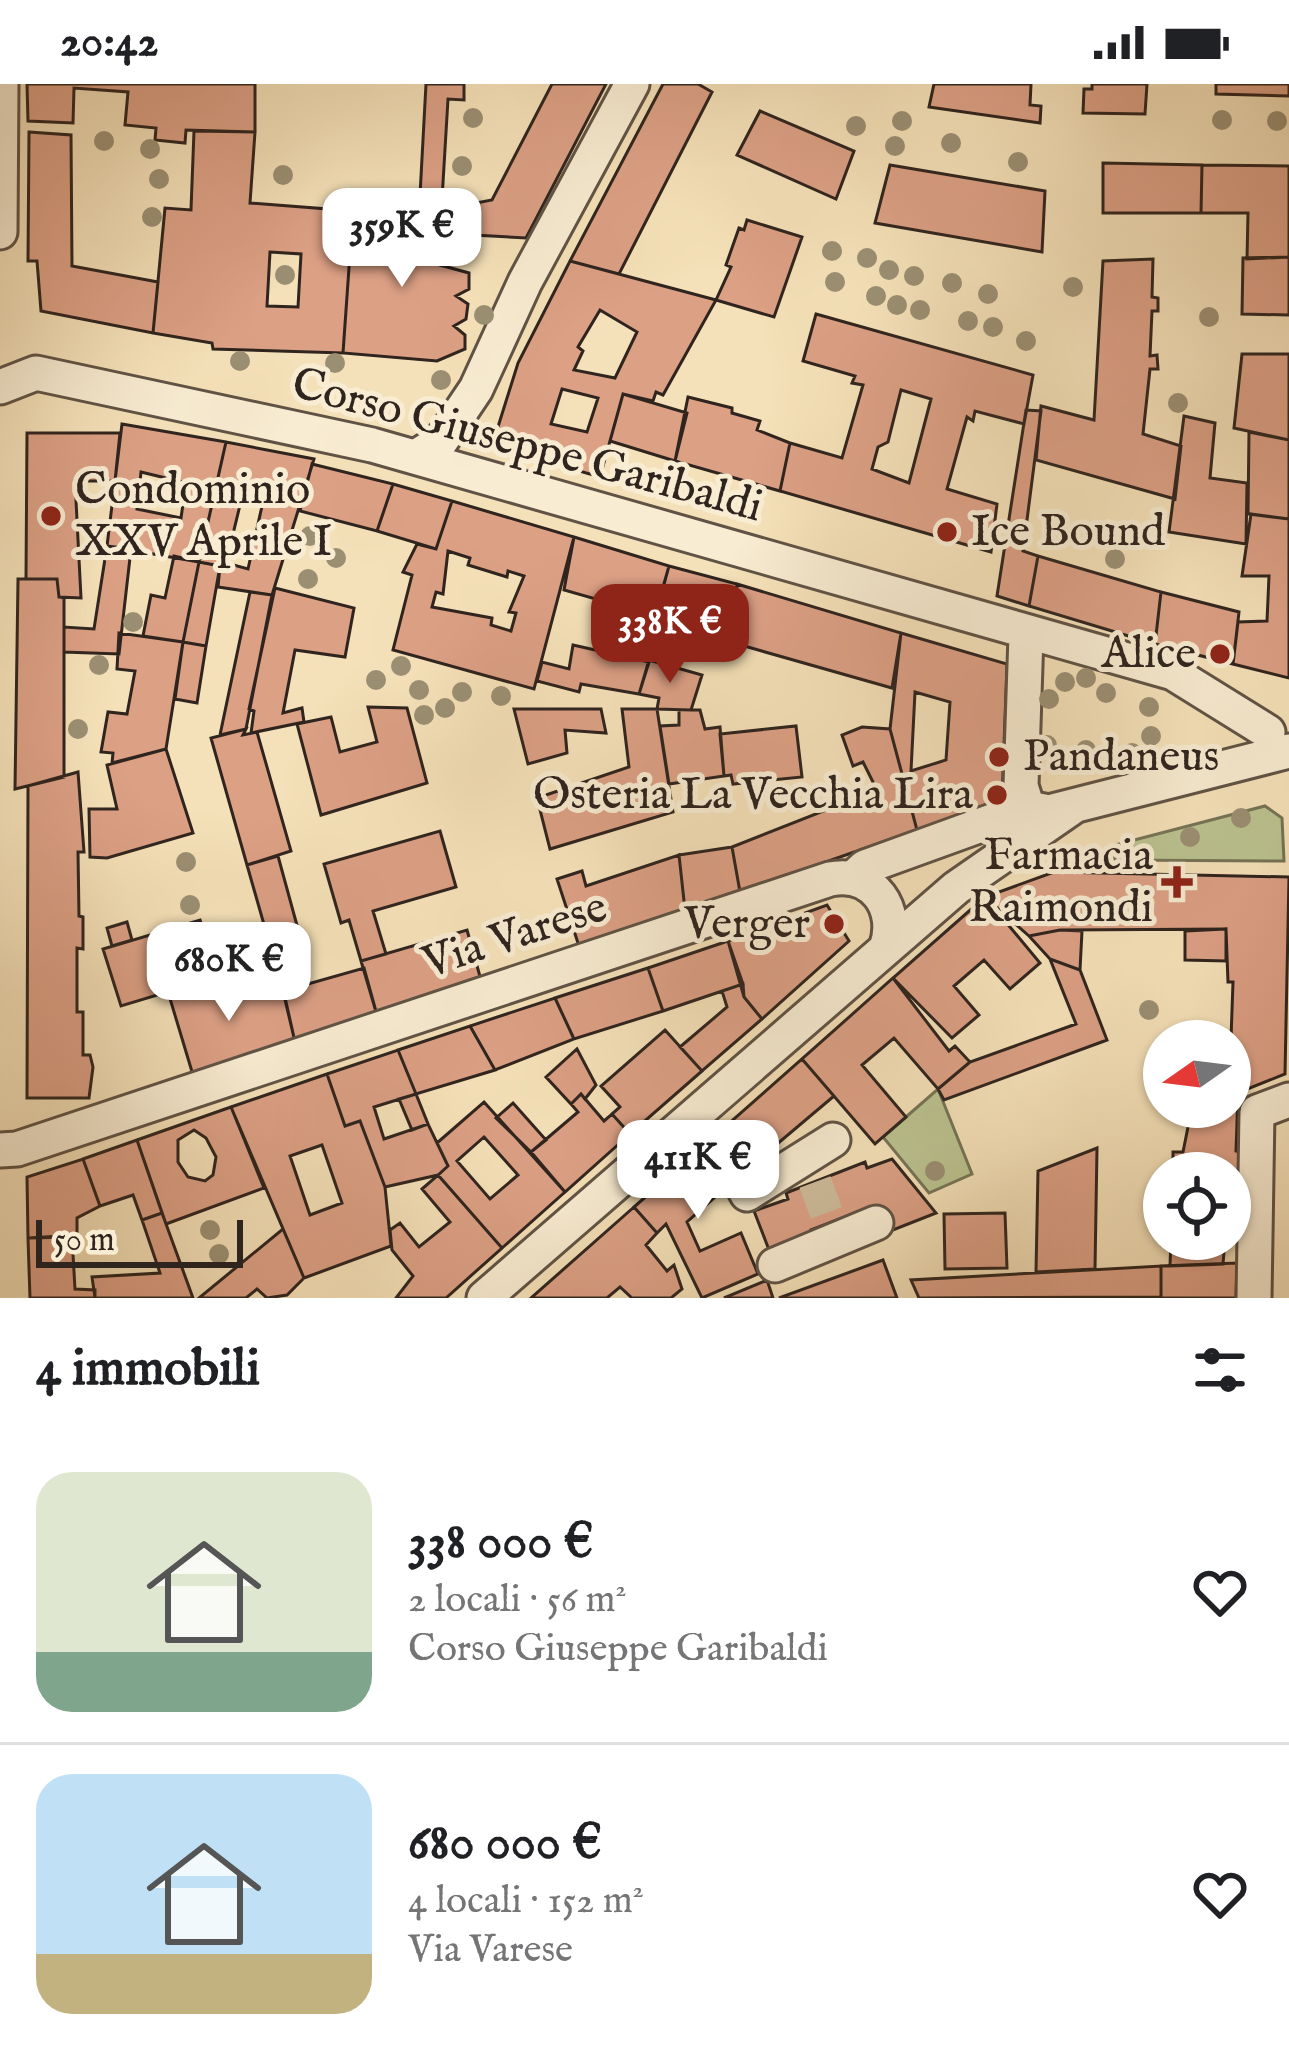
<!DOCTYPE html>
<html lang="it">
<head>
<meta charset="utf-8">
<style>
	:root { --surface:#fff; --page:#f2f2f2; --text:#202124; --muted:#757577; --line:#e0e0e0; --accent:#8f2418 }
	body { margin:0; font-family:"IM FELL English",serif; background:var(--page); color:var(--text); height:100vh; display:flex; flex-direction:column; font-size:45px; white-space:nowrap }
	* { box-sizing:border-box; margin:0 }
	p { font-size:39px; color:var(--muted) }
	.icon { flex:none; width:66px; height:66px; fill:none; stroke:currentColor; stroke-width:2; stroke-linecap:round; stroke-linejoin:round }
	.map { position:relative; height:1214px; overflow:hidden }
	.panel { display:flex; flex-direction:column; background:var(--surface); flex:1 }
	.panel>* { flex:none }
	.needle { width:78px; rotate:256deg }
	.tools { position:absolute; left:1143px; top:936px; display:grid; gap:24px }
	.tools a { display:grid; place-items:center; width:108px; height:108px; border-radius:50%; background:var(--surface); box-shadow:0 3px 9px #0004; font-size:60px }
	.scale { position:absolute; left:36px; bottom:30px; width:207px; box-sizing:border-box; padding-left:12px; border:6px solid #2f241e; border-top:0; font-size:33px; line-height:42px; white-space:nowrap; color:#2f241e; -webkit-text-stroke:9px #f8ecd2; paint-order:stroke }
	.price { position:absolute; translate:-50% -102px; padding:0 27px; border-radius:24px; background:#fff; color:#222; font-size:39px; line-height:78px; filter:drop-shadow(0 3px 6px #0008) }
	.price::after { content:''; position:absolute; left:50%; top:72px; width:36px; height:27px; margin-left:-18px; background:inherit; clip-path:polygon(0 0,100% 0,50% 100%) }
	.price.on { background:var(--accent); color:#fff }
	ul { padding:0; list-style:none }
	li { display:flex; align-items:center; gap:36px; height:300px; padding:0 36px }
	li+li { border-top:3px solid var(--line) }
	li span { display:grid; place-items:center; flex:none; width:336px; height:240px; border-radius:36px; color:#555 }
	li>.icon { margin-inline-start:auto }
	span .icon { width:144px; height:144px; fill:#fffc; stroke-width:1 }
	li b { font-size:51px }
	h2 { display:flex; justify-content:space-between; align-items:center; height:144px; padding:0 36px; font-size:51px }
	.status { display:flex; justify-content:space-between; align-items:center; height:84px; padding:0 60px; background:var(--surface); direction:ltr }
	.status svg { height:33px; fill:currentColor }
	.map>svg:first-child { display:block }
</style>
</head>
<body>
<div class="status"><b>20:42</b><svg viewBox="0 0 49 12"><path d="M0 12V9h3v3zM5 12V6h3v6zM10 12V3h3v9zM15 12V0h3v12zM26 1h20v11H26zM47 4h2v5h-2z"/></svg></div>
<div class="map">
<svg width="1289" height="1214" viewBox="0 0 1289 1214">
	<rect width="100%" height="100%" fill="#f5e1b9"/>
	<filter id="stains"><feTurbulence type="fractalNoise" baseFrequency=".00167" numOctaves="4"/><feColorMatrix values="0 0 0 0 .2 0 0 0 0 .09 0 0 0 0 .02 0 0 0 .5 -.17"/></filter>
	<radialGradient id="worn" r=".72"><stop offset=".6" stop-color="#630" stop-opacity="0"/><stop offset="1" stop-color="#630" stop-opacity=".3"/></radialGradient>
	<path fill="#bbc390" stroke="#757457" stroke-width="3" d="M1265,722L1282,734L1284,777L1115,776L1111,762Z
		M938,1005L972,1090L929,1109L883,1053Z"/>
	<path fill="#dca085" stroke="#2f241e" stroke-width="3" fill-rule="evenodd" d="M27,0H255V48L186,46L185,59L155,56L156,44L125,41L128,8L74,4L73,39L28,37Z
		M426,0H464V16L448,15L441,132L419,130Z
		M552,0H606L526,154L474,151L476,119L492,116Z
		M663,0H698L712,8L619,190L570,177Z
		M934,0H1031L1030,21L1041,22L1040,39L929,23Z
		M1092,0H1147L1145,30L1083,29L1084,5H1092Z
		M1216,0H1289V12L1216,10Z
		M760,27L854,67L836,115L737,71Z
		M194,47L255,48L250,119L353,127L343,269L213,265L212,259L153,249L165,124L191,126ZM270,168L301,170L298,223L267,222Z
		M29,48L71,51L72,182L158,198L153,249L41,227L37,177H28Z
		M1103,79L1202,81L1201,129H1103Z
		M890,81L1045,107L1042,168L875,139Z
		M1202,81L1289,82V173L1247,175L1248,129H1201Z
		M353,127L441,132L440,181L469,189V205L456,212L468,220L466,235L454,242L465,251V265L437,277L343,269Z
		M747,136L802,153L774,233L716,216L731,183L726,181L739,144L744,146Z
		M1289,173V231L1242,230L1243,174Z
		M1153,175L1152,213L1158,214V227H1152L1150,272L1157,271L1158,285H1150L1143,350L1181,362L1175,415L1036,376L1041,322L1094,336L1103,177Z
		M570,177L716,216L663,311L656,308L653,317L623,310L600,393L492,362L518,279ZM600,226L637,248L615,294L574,286L583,267L578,263ZM562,305L598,314L587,348L551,340Z
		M816,230L1033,291L1024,340L975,327L973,337L967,333L947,405L997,420L991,468L780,407L790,359L842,374L863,301L852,299L855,292L803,277ZM901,306L931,315L909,399L872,385L878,363L888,358Z
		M1242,270H1289V356L1234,344Z
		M623,310L687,329L675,377L610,357Z
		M688,313L732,324V329L760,337L757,346L790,359L780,407L675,377Z
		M1026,326L1041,327L1023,467L1038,472L1029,522L997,512Z
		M1184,332L1215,339L1210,394L1247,399L1246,460L1169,448Z
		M122,340L226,358L199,478L107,462ZM141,388L186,399L181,434L137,425Z
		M1249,348L1289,356V435L1248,430Z
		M27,349H120L115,397H75L81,514L59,513L57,495H26Z
		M226,358L314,375L272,511L218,503L220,482L199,478ZM241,417L262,422L248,485L226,479Z
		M312,380L393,400L377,447L300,427Z
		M393,400L452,417L436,465L377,447Z
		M452,417L574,453L534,605L393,566L412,491L403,488L417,460L436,465ZM448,467L470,474L468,481L507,493L508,487L524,492L509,528L516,529L511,547L491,541L492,534L432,523L436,508L443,510Z
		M1251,430L1289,435V594L1233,580L1238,538L1267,537L1269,492H1242Z
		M574,453L669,482L655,532L564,506Z
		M107,462L131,465L119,570L64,568V543L94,545Z
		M174,472L199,478L183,558L143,552L151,511L165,514Z
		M1038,472L1161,508L1155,560L1029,522Z
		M199,478L220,482L206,562L183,558Z
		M669,482L737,500L729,550L656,529Z
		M18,495H57L59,513L64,514V693L15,705Z
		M737,500L901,549L892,604L730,558Z
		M275,504L354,524L345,573L295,566L283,629L302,624L304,638L251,649L254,627L249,625Z
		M250,508L272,511L246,645L220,651Z
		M1161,508L1239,528L1233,580L1155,560Z
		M119,549L183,558L166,665L112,679L113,669L101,668L108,628L127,630L135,587L117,585Z
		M901,549L1007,580L1002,716L917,746L890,645ZM915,608L950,618L946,676L911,687Z
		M183,558L206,562L197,619L175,615Z
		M573,561L649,578L639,610L581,600L579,608L537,597L542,578L569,585Z
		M649,576L702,591L691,626L657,625L659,614L639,610Z
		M368,623L407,624L427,699L321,731L297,640L331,633L340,668L377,658Z
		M514,625H601L606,649L565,646L567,669L528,680Z
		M622,625H657L673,728L550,765L537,714L629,683Z
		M679,626H700L705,645L720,643L724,692L669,700L660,642L679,641Z
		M796,642L802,693L733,700L731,691L724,692L720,650Z
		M862,643L890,645L917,746L740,808L732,763L877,706L863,678L853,682L842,651Z
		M246,645L243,651L257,648L291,767L247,781L211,654Z
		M166,665L193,749L107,774L90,773L89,725H117L107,681Z
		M78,688L84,768H78L79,832L83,833V865L77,864V928H83V971H90L93,983L89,1014H27L28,702Z
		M440,747L456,803L373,827L386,870L361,877L349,836L341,839L324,780Z
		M732,763L740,808L685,826L679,771Z
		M679,771L685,826L579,862L557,795L582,787L586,802Z
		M278,772L304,867L297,869L306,900L283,907L247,781Z
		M1054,788L1289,793L1285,990L1230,1012V957H1226L1231,955L1233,898H1228L1226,845L1060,846L1029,852L985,813Z
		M985,813L1040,879L1010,905L984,876L954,902L979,931L952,954L893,894Z
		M827,821L849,857L762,935L744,913L728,857Z
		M200,836L217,893L121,922L103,865Z
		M127,838L132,856L112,862L107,844Z
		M1226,845V877L1185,876V847Z
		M467,846L481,896L377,931L361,877Z
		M1060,846L1082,847L1080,886L1050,875L1029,852Z
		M728,857L743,900L663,927L648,884Z
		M1050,875L1080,886L1107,956L944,1016L938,1005L970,978L1076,940Z
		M364,884L377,931L295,958L283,907Z
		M648,884L663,927L574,955L555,914Z
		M217,893L224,916L282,900L295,958L193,991L168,908Z
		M893,894L949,967L955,962L970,978L938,1005L894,954L862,981L906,1033L875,1060L802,975Z
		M743,900L744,913L762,935L702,987L680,963L727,923L722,907Z
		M555,914L574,955L495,986L470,942Z
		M470,942L495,986L416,1010L398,966Z
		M665,946L702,987L630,1050L612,1030L620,1023L601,1002Z
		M577,965L596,1001L585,1015L581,1010L571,1020L546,993Z
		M398,966L416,1010L374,1023L384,1055L428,1040L448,1082L438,1091L385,1103L360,1037L345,1042L327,990Z
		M802,975L834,1012L732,1098L726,1080L708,1058Z
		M327,990L345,1042L360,1037L385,1103L391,1162L304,1194L231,1023ZM322,1061L342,1119L310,1131L290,1072Z
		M1238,1009L1236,1067L1241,1068V1086L1173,1089V1068H1183L1191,1028L1230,1023V1012Z
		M416,1010L428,1040L412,1046L399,1015Z
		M581,1010L604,1037L612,1030L630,1050L565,1108L531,1068L578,1028L571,1020Z
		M484,1018L565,1108L502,1164L438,1091L448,1082L437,1059ZM484,1053L518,1091L490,1115L457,1077Z
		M513,1019L546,1056L531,1068L496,1034Z
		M231,1023L264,1104L166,1140L137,1056ZM194,1046L206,1054L216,1073L213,1091L205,1097L188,1093L178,1078V1056Z
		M137,1056L162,1129L142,1136L133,1111L100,1122L83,1075Z
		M708,1058L726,1080L732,1098L687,1138L700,1167L741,1149L758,1190L702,1214L666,1140L657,1149L634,1123Z
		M1097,1064L1095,1185L1036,1188L1038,1087Z
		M83,1075L100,1122L77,1134V1151L28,1154L27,1093Z
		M892,1075L936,1129L893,1146L873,1122L811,1146L814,1155L771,1171L754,1127L788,1115L786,1109L865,1078L867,1084Z
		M438,1091L502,1164L446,1214H396L413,1192L392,1166L390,1146L400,1139L419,1163L450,1138L422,1105Z
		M634,1123L657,1149L646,1161L667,1187L674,1181L682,1205L671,1214H632L620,1203L607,1214H531Z
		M162,1129L193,1214H95L92,1193L160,1189L142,1136Z
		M1005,1129L1007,1184L945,1185L944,1130Z
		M283,1145L304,1194L287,1211L267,1214L257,1205L246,1214H199Z
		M72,1153L75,1205L95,1206V1214H30L28,1154Z
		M1171,1155H1225L1223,1180L1170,1182Z
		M883,1176L897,1214H779Z
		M1237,1179L1236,1214H1146L1161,1213V1182Z
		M1161,1182V1213L919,1214L911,1196Z
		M767,1196L773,1214H724Z"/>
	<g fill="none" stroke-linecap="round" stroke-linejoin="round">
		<path stroke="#cdbb9a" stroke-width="33" stroke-dasharray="33 16" stroke-linecap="butt" d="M713,1054L738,1093
			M815,1098L830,1139"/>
		<g stroke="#605345" stroke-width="39">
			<path id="minor" d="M0,148L1,0
				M0,303L36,289L372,361L1173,589L1268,648
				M416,373L441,357L476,305L525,198L632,0
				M1026,551L1021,702L1028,724
				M1028,724L1049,728L1289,667
				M853,794L865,783L1028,724
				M0,1066L17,1065L830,795C874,786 900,826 886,864
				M738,1093L747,1110L833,1056
				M775,1181L876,1139
				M484,1214L956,804L1073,723
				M1254,1214L1257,1028L1289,1016"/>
		</g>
		<use href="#minor" stroke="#f8ecd2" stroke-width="33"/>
	</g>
	<g fill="#9b8f73">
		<circle cx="473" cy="34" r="10"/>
		<circle cx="1222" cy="36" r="10"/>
		<circle cx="902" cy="37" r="10"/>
		<circle cx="1277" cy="37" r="10"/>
		<circle cx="856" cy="42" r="10"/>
		<circle cx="104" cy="57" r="10"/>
		<circle cx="951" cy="59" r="10"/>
		<circle cx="895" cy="62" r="10"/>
		<circle cx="150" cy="65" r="10"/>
		<circle cx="1018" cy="78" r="10"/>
		<circle cx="462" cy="82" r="10"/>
		<circle cx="283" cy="91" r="10"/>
		<circle cx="159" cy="95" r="10"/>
		<circle cx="152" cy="133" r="10"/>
		<circle cx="832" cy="167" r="10"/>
		<circle cx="867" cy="174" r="10"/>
		<circle cx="889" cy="186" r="10"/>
		<circle cx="285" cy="191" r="10"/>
		<circle cx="914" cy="192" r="10"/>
		<circle cx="835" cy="198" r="10"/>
		<circle cx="952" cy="199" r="10"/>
		<circle cx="1073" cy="203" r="10"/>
		<circle cx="988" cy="210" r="10"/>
		<circle cx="876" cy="212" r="10"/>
		<circle cx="897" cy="221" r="10"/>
		<circle cx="920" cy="226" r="10"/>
		<circle cx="484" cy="231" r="10"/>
		<circle cx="1209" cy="233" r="10"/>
		<circle cx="968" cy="237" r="10"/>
		<circle cx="993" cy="243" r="10"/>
		<circle cx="1026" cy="257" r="10"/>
		<circle cx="240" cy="277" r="10"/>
		<circle cx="335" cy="279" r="10"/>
		<circle cx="441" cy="296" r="10"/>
		<circle cx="1178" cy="319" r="10"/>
		<circle cx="310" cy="452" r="10"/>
		<circle cx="336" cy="474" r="10"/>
		<circle cx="1115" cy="475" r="10"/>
		<circle cx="308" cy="495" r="10"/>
		<circle cx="133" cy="538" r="10"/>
		<circle cx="99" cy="581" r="10"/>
		<circle cx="401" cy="582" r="10"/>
		<circle cx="1086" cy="594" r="10"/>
		<circle cx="376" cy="596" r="10"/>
		<circle cx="1065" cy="598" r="10"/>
		<circle cx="419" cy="606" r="10"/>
		<circle cx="462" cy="608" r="10"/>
		<circle cx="1106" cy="609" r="10"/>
		<circle cx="501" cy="612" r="10"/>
		<circle cx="1049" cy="615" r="10"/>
		<circle cx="1149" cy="623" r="10"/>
		<circle cx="445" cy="624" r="10"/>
		<circle cx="424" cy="631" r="10"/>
		<circle cx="78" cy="645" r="10"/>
		<circle cx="1151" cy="652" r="10"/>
		<circle cx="1047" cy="661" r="10"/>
		<circle cx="1086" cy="666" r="10"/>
		<circle cx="1132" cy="669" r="10"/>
		<circle cx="1067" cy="676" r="10"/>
		<circle cx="1241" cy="734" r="10"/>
		<circle cx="1190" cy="753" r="10"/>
		<circle cx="186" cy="778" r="10"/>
		<circle cx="190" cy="821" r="10"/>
		<circle cx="1149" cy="926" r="10"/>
		<circle cx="935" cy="1087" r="10"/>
		<circle cx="210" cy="1146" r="10"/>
		<circle cx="219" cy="1170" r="10"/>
	</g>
	<g fill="#8f2418" stroke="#f8ecd2" stroke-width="4.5">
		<circle cx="51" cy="432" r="12"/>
		<circle cx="947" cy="448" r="12"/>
		<circle cx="1220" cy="570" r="12"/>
		<circle cx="999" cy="673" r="12"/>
		<circle cx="997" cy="711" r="12"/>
		<path d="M1171 780h12v12h12v12h-12v12h-12v-12h-12v-12h12z"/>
		<circle cx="834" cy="840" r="12"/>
	</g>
	<g text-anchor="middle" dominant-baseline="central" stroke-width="10" stroke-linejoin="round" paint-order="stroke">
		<g font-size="45" fill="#2f241e" stroke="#f8ecd2">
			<text transform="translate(527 362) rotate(15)">Corso Giuseppe Garibaldi</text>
			<text transform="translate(515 852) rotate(-18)">Via Varese</text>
		</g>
		<g font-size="45" fill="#2f241e" stroke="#f8ecd2" text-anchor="end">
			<text x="75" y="406" text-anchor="start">Condominio<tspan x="75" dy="52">XXV Aprile I</tspan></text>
			<text x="971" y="448" text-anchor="start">Ice Bound</text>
			<text x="1196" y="570">Alice</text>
			<text x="1023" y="673" text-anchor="start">Pandaneus</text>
			<text x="973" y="711">Osteria La Vecchia Lira</text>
			<text x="1153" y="772">Farmacia<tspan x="1153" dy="52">Raimondi</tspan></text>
			<text x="810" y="840">Verger</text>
		</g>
	</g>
	<rect width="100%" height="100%" filter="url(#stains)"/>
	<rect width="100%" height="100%" fill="url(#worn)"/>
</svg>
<div class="tools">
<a><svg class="needle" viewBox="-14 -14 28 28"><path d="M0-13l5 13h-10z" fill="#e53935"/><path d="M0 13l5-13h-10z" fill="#757577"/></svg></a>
<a><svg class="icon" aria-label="locate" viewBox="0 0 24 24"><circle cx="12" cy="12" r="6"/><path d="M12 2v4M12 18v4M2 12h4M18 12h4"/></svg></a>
</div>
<div class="scale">50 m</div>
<b class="price" style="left:402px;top:206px">359K €</b>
<b class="price on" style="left:670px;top:602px">338K €</b>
<b class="price" style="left:229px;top:940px">680K €</b>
<b class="price" style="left:698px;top:1138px">411K €</b>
</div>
<section class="panel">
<h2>4 immobili<svg class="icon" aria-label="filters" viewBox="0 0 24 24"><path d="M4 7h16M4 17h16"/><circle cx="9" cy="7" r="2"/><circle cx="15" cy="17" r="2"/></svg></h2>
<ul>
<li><span style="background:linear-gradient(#dfe7d0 75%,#7fa58c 0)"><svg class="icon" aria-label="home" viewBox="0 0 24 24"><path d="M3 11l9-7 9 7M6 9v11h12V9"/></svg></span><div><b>338 000 €</b><p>2 locali · 56 m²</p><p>Corso Giuseppe Garibaldi</p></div><svg class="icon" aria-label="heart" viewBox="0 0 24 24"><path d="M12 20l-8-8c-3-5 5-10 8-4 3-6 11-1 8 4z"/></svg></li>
<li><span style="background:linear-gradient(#bfe0f5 75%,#c2b280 0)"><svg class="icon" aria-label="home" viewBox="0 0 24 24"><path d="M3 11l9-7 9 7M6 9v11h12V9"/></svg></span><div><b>680 000 €</b><p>4 locali · 152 m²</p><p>Via Varese</p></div><svg class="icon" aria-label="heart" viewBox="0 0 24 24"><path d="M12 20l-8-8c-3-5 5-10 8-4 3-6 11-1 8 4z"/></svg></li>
</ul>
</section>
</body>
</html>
